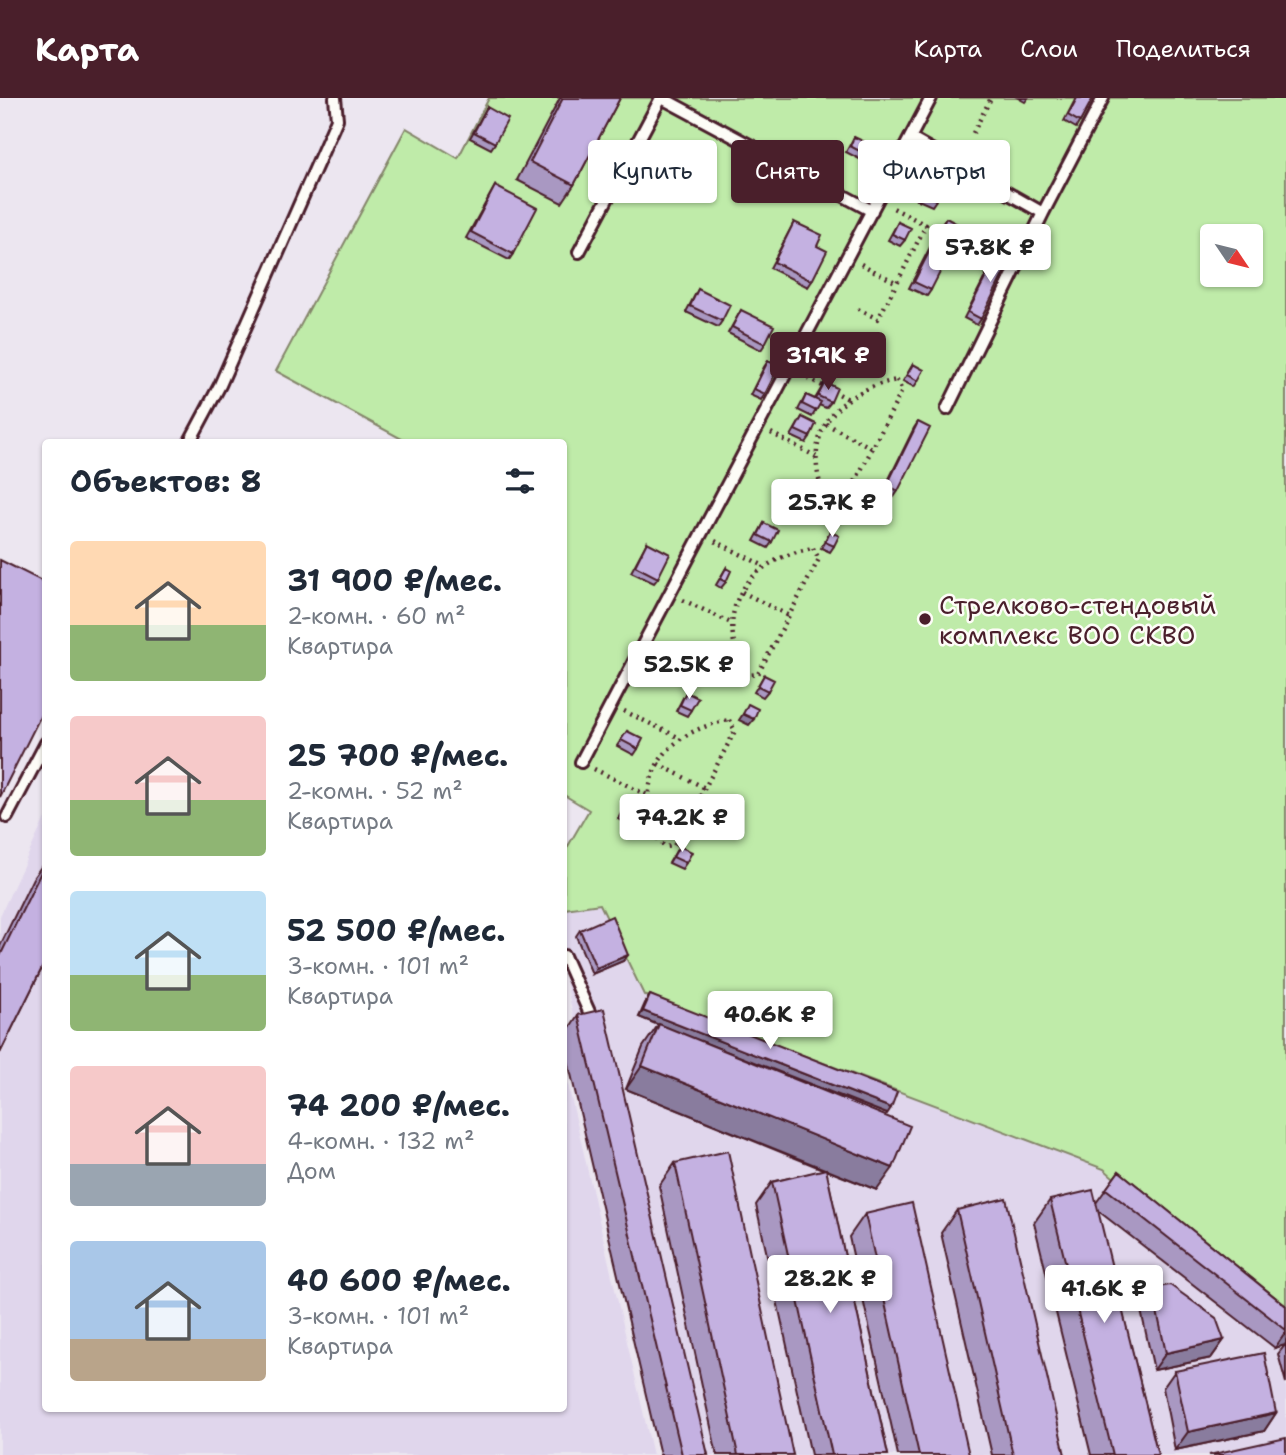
<!DOCTYPE html>
<html lang="ru">
<head>
<meta charset="utf-8">
<style>
	:root { --surface:#fff; --page:#f2f2f3; --text:#1f2937; --muted:#747a83; --accent:#4a1f2b }
	body { margin:0; font-family:"Shantell Sans",sans-serif; background:var(--page); color:var(--text); height:100vh; display:flex; flex-direction:column; font-size:26px; white-space:nowrap }
	* { box-sizing:border-box; margin:0 }
	p { font-size:23px; color:var(--muted) }
	.icon { flex:none; width:38px; height:38px; fill:none; stroke:currentColor; stroke-width:2; stroke-linecap:round; stroke-linejoin:round }
	.map { position:relative; flex:1; overflow:hidden }
	.drawer { position:absolute; left:42px; top:341px; width:525px; height:973px; display:flex; flex-direction:column; background:var(--surface); border-radius:7px; box-shadow:0 2px 5px #0004 }
	.drawer>* { flex:none }
	.top-card { position:absolute; left:588px; top:42px; width:592px; height:63px; display:flex; gap:14px }
	.needle { width:46px; rotate:125deg }
	.tools { position:absolute; left:1200px; top:126px; display:grid; gap:14px }
	.tools a { display:grid; place-items:center; width:63px; height:63px; border-radius:7px; background:var(--surface); box-shadow:0 2px 5px #0004; font-size:35px }
	.price { position:absolute; translate:-50% -60px; padding:0 16px; border-radius:7px; background:#fff; color:#222; font-size:23px; line-height:46px; filter:drop-shadow(0 2px 4px #0008) }
	.price::after { content:''; position:absolute; left:50%; top:42px; width:21px; height:16px; margin-left:-10px; background:inherit; clip-path:polygon(0 0,100% 0,50% 100%) }
	.price.current { background:var(--accent); color:#fff }
	ul { padding:0; list-style:none }
	li { display:flex; align-items:center; gap:21px; height:175px; padding:0 28px }
	li span { display:grid; place-items:center; flex:none; width:196px; height:140px; border-radius:7px; color:#555 }
	li>.icon { margin-inline-start:auto }
	span .icon { width:84px; height:84px; fill:#fffc; stroke-width:1 }
	li b { font-size:30px }
	h2 { display:flex; justify-content:space-between; align-items:center; height:84px; padding:0 28px; font-size:30px }
	.chip { padding:0 24px; border-radius:7px; background:var(--surface); box-shadow:0 2px 5px #0004; font-size:24px; line-height:63px }
	.chip.current { background:var(--accent); color:#fff }
	header { display:flex; align-items:center; gap:42px; box-sizing:border-box; height:98px; padding:0 35px; background:var(--accent); color:#fff }
	header strong { font-size:33px }
	nav { display:flex; gap:38px; margin-inline-start:auto; font-size:24px }
	.map>svg:first-child { display:block }
</style>
</head>
<body>
<header>
<strong>Карта</strong>
<nav><a>Карта</a><a>Слои</a><a>Поделиться</a></nav>
</header>
<div class="map">
<svg width="1286" height="1357" viewBox="0 0 1286 1357">
	<rect width="100%" height="100%" fill="#ece6f0"/>
	<filter id="ink" filterUnits="userSpaceOnUse"><feTurbulence type="fractalNoise" baseFrequency=".0143" numOctaves="2"/><feDisplacementMap in="SourceGraphic" scale="14" xChannelSelector="R" yChannelSelector="G"/><feConvolveMatrix kernelMatrix="1 2 1 2 8 2 1 2 1" color-interpolation-filters="sRGB"/></filter>
	<g filter="url(#ink)">
		<path fill="#e0d6ec" d="M45,720L46,1311H564V969L653,1357H0V818Z
			M600,806L644,897L1104,1071L1286,1232V1357H665L564,874V811Z"/>
		<path fill="#bfeba9" stroke="#84856a" stroke-width="2" fill-rule="evenodd" d="M489,0H1286V1232L1104,1071L644,897L600,806L564,811V755L589,712L564,697V345H409L276,273L406,30L458,60ZM1213,138H1251V177H1213Z"/>
		<g fill="none" stroke-linecap="round" stroke-linejoin="round">
			<g stroke="#4a1f2b" stroke-width="16">
				<path id="service" d="M662,0L872,113
					M910,40L1043,115
					M579,154L661,0
					M947,311L1043,115L1103,0
					M189,345L220,287L337,21L335,0
					M581,664L931,0
					M7,719L46,645
					M564,858L594,925"/>
			</g>
			<path stroke="#4a1f2b" stroke-width="4.5" stroke-dasharray="2 5" stroke-linecap="butt" d="M973,35L991,0
				M861,166L897,185L926,127L891,109
				M858,211L878,221L897,185
				M802,277L825,289
				M897,282L902,293L842,409H833C824,402 821,392 819,381C806,325 847,291 897,282Z
				M833,293L848,301
				M826,326L872,350
				M771,335L817,359
				M715,443L764,468
				M813,450L819,461L758,576L749,577C740,571 738,560 735,549C721,493 763,459 813,450Z
				M742,494L789,518
				M683,502L733,526
				M624,613L680,640
				M729,622L735,633L674,748L666,749C656,742 654,732 651,721C638,665 679,631 729,622Z
				M658,666L705,690
				M594,671L649,698"/>
			<use href="#service" stroke="#fdfcf7" stroke-width="10"/>
		</g>
		<path fill="#a998c2" stroke="#4a1f2b" stroke-width="2" d="M560,0H620L574,87L562,105L517,82Z
			M1018,0H1028L1025,4Z
			M1076,0H1093L1076,30L1064,23Z
			M487,9L495,45L491,51L470,40Z
			M854,39L871,59L867,65L846,54Z
			M930,78L936,102L932,108L916,101Z
			M495,88L513,156L509,162L466,140Z
			M946,120L931,192L927,198L909,190L942,126Z
			M794,124L817,148L812,183L808,189L770,170Z
			M898,124L905,142L900,148L888,142Z
			M1000,151L981,221L977,227L964,220L996,157Z
			M698,191L722,223L718,229L686,214Z
			M741,212L765,246L761,252L728,235Z
			M768,263L765,296L761,302L750,297L764,269Z
			M913,266L918,283L914,289L903,283Z
			M825,284L831,304L826,310L819,307L812,319L798,312L806,297L815,301Z
			M802,319L810,339L806,345L791,338Z
			M918,324L898,393L894,399L883,393L914,330Z
			M841,404L845,419L841,425L832,420Z
			M764,425L772,444L768,450L754,443Z
			M830,433L834,448L830,454L821,450Z
			M647,444L658,480L654,485L631,474Z
			M726,470V484L721,490L716,487Z
			M764,577L768,593L763,599L754,594Z
			M686,594L691,612L687,618L676,613Z
			M627,633L638,651L634,657L617,648Z
			M628,702L638,723L633,729L618,721Z
			M679,748L686,765L682,771L669,765Z
			M46,762V862L0,955V848L33,780Z
			M580,832L628,857L623,863L592,876L576,838Z
			M650,897L887,1016L707,946L877,1092L826,1072L888,1357H811L756,1107L772,1084L825,1072L626,991L643,949L658,927L639,919L646,903Z
			M578,917L708,1357H660L564,946V938Z
			M675,1065L793,1357H717L659,1088Z
			M1119,1073L1286,1208V1285L1278,1256L1285,1247L1275,1250L1097,1112L1158,1357H1091L1034,1125L1050,1102L1096,1105Z
			M957,1112L1065,1357H992L941,1135Z
			M865,1116L969,1357H898L849,1139Z
			M1152,1190L1224,1242L1211,1260L1154,1272L1140,1208Z
			M1175,1273L1276,1315L1264,1333L1175,1352L1163,1290Z"/>
		<path fill="#897c9e" stroke="#4a1f2b" stroke-width="2" d="M743,616L754,621L749,627L739,622Z
			M628,857L623,863L592,876L596,870Z
			M643,913L891,1010L887,1016L639,919Z
			M642,968L893,1070L877,1092L626,991Z
			M1286,1234V1245L1285,1247L1275,1250Z
			M1224,1242L1211,1260L1154,1272L1166,1255Z
			M1276,1315L1264,1333L1175,1352L1188,1334Z"/>
		<path fill="#c4b1e1" stroke="#4a1f2b" stroke-width="2" d="M563,0H620L574,87L530,64Z
			M1077,0H1093L1080,24L1068,17Z
			M487,9L508,21L495,45L474,34Z
			M854,39L876,49L871,59L850,48Z
			M930,78L944,85L936,102L921,95Z
			M495,88L537,110L513,156L471,134Z
			M946,120L963,129L931,192L914,184Z
			M794,124L822,137L817,148L827,153L812,183L774,164Z
			M898,124L911,130L905,142L892,136Z
			M1000,151L1013,157L981,221L968,214Z
			M698,191L730,207L722,223L690,208Z
			M741,212L774,228L765,246L732,229Z
			M768,263L779,268L765,296L754,291Z
			M913,266L924,272L918,283L907,277Z
			M825,284L837,290L831,304L818,298Z
			M806,297L821,304L816,313L802,306Z
			M802,319L816,326L810,339L795,332Z
			M918,324L930,330L898,393L887,387Z
			M841,404L851,408L845,419L836,414Z
			M764,425L778,432L772,444L758,437Z
			M830,433L839,438L834,448L825,444Z
			M647,444L670,456L658,480L635,468Z
			M0,462L46,485V607L0,699Z
			M726,470L731,473L726,484L720,481Z
			M764,577L774,582L768,593L758,588Z
			M686,594L698,600L691,612L680,607Z
			M748,606L758,611L754,621L743,616Z
			M627,633L643,641L638,651L621,642Z
			M628,702L644,710L638,723L622,715Z
			M679,748L692,754L686,765L673,759Z
			M46,764V862L0,955V858Z
			M612,818L628,857L596,870L580,832Z
			M650,897L897,994L891,1010L643,913Z
			M604,911L708,1357H682L578,917Z
			M659,926L910,1028L893,1070L642,968Z
			M728,1053L793,1357H738L675,1065Z
			M826,1071L888,1357H832L772,1084Z
			M1119,1073L1286,1208V1232L1106,1091Z
			M1093,1092L1158,1357H1113L1050,1102Z
			M1006,1100L1065,1357H1013L957,1112Z
			M912,1105L969,1357H919L865,1116Z
			M1170,1187L1216,1220L1224,1242L1166,1255L1152,1190Z
			M1264,1255L1276,1315L1188,1334L1175,1273Z
			M1286,1340V1357H1209Z"/>
	</g>
	<circle fill="#4a1f2b" stroke="#fdfcf7" stroke-width="2.5" cx="925" cy="521" r="7"/>
	<g text-anchor="middle" dominant-baseline="central" stroke-width="5" stroke-linejoin="round" paint-order="stroke">
		<g font-size="26" fill="#4a1f2b" stroke="#fdfcf7" text-anchor="start">
			<text x="939" y="506">Стрелково-стендовый<tspan x="939" dy="30">комплекс ВОО СКВО</tspan></text>
		</g>
	</g>
</svg>
<div class="tools">
<a><svg class="needle" viewBox="-14 -14 28 28"><path d="M0-13l5 13h-10z" fill="#e53935"/><path d="M0 13l5-13h-10z" fill="#747a83"/></svg></a>
</div>
<b class="price" style="left:990px;top:186px">57.8K ₽</b>
<b class="price current" style="left:828px;top:294px">31.9K ₽</b>
<b class="price" style="left:832px;top:441px">25.7K ₽</b>
<b class="price" style="left:689px;top:603px">52.5K ₽</b>
<b class="price" style="left:682px;top:756px">74.2K ₽</b>
<b class="price" style="left:770px;top:953px">40.6K ₽</b>
<b class="price" style="left:830px;top:1217px">28.2K ₽</b>
<b class="price" style="left:1104px;top:1227px">41.6K ₽</b>
<div class="top-card">
<a class="chip">Купить</a>
<a class="chip current">Снять</a>
<a class="chip">Фильтры</a>
</div>
<section class="drawer">
<h2>Объектов: 8<svg class="icon" aria-label="filters" viewBox="0 0 24 24"><path d="M4 7h16M4 17h16"/><circle cx="9" cy="7" r="2"/><circle cx="15" cy="17" r="2"/></svg></h2>
<ul>
<li><span style="background:linear-gradient(#ffd9b3 60%,#8fb573 0)"><svg class="icon" aria-label="home" viewBox="0 0 24 24"><path d="M3 11l9-7 9 7M6 9v11h12V9"/></svg></span><div><b>31 900 ₽/мес.</b><p>2-комн. · 60 m²</p><p>Квартира</p></div></li>
<li><span style="background:linear-gradient(#f6c9c9 60%,#8fb573 0)"><svg class="icon" aria-label="home" viewBox="0 0 24 24"><path d="M3 11l9-7 9 7M6 9v11h12V9"/></svg></span><div><b>25 700 ₽/мес.</b><p>2-комн. · 52 m²</p><p>Квартира</p></div></li>
<li><span style="background:linear-gradient(#bfe0f5 60%,#8fb573 0)"><svg class="icon" aria-label="home" viewBox="0 0 24 24"><path d="M3 11l9-7 9 7M6 9v11h12V9"/></svg></span><div><b>52 500 ₽/мес.</b><p>3-комн. · 101 m²</p><p>Квартира</p></div></li>
<li><span style="background:linear-gradient(#f6c9c9 70%,#9aa5b1 0)"><svg class="icon" aria-label="home" viewBox="0 0 24 24"><path d="M3 11l9-7 9 7M6 9v11h12V9"/></svg></span><div><b>74 200 ₽/мес.</b><p>4-комн. · 132 m²</p><p>Дом</p></div></li>
<li><span style="background:linear-gradient(#a9c7e8 70%,#b9a48a 0)"><svg class="icon" aria-label="home" viewBox="0 0 24 24"><path d="M3 11l9-7 9 7M6 9v11h12V9"/></svg></span><div><b>40 600 ₽/мес.</b><p>3-комн. · 101 m²</p><p>Квартира</p></div></li>
</ul>
</section>
</div>
</body>
</html>
